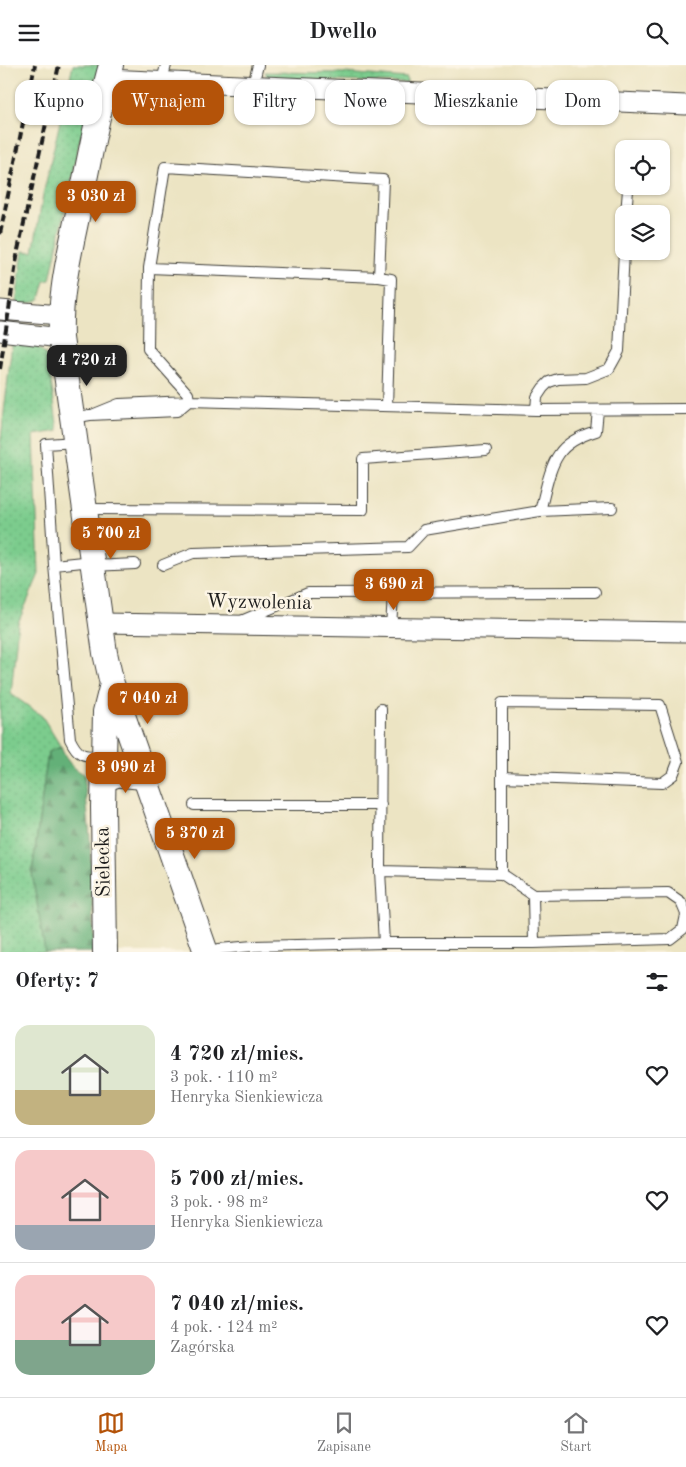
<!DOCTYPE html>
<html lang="pl">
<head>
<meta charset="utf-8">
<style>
	:root { --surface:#fff; --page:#f2f2f2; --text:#202124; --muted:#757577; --line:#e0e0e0; --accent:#b45309 }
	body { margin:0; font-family:"Old Standard TT",serif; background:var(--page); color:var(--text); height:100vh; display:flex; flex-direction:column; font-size:19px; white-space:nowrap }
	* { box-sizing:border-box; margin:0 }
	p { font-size:16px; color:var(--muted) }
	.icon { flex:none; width:28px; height:28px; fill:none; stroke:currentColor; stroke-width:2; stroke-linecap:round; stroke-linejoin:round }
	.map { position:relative; height:887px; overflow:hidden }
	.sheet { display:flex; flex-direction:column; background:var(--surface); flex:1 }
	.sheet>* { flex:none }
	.hud { position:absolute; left:15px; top:15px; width:656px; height:45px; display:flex; gap:10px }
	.buttons { position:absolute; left:615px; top:75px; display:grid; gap:10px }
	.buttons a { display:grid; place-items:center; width:55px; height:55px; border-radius:10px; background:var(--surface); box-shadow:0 1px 4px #0004; font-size:25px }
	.price { position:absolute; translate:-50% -42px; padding:0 11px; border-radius:10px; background:var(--accent); color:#fff; font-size:16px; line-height:32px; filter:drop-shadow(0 1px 2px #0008) }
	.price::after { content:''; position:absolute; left:50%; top:30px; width:15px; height:11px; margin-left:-8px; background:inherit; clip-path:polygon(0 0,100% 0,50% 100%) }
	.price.on { background:#222; color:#fff }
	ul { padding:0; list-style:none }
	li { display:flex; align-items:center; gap:15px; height:125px; padding:0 15px }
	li+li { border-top:1px solid var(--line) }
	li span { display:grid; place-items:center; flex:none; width:140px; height:100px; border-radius:15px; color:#555 }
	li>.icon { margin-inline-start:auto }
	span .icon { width:60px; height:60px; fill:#fffc; stroke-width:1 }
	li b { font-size:21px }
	h2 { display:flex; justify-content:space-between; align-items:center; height:60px; padding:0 15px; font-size:21px }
	.tag { padding:0 18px; border-radius:15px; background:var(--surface); box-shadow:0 1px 4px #0004; font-size:18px; line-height:45px }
	.tag.on { background:var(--accent); color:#fff }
	header { display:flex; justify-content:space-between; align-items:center; height:65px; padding:0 15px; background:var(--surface); font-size:22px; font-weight:600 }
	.tabs { display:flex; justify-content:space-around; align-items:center; height:70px; border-top:1px solid var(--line); background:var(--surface); font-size:14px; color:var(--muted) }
	.tabs a { display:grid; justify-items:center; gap:2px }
	.tabs .on { color:var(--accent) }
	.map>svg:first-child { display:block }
</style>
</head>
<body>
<header><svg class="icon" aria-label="menu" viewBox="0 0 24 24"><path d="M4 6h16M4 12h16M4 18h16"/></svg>Dwello<svg class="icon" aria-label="search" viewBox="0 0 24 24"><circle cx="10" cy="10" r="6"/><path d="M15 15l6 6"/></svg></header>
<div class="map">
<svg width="686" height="887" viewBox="0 0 686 887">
	<defs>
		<pattern id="grass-dots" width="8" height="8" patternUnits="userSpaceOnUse" patternTransform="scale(1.25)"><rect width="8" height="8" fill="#7bcc8d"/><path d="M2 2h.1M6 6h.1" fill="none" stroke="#6aaf79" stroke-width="1.8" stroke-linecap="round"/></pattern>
		<pattern id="forest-firs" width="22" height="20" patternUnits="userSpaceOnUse" patternTransform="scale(1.25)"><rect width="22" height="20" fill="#64b078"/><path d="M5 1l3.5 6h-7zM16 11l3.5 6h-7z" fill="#528e62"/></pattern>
	</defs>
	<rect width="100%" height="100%" fill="#fcf5e5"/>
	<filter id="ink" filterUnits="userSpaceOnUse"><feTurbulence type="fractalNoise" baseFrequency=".02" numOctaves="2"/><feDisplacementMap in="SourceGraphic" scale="10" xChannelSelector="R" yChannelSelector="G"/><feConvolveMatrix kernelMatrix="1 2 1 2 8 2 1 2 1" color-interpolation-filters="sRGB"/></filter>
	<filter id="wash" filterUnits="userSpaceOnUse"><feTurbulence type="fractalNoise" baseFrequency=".0096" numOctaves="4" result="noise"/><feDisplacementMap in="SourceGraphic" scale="20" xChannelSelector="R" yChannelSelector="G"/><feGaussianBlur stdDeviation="1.12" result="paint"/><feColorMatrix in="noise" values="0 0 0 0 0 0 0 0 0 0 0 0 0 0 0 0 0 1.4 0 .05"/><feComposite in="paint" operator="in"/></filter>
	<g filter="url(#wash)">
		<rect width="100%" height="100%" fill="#ece4c3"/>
		<path fill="url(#grass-dots)" stroke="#4c7454" d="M73,0H101L87,55L80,74L50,215L45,216L40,234L34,237L19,240L16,238L23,186L33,187L43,130Z
			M265,7L346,8L407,13V18L268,14Z
			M12,278C28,279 40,279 48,294L58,366L34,370L39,509L18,558L11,629L42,651L61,682L48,687L32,808L46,887H0V382Z"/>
		<path fill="url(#forest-firs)" stroke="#40664a" d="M61,682C66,695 71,702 84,709L90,773L94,887H45L32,808L48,687Z"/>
	</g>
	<g filter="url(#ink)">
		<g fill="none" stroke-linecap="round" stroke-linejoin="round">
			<g stroke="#3b3a35" stroke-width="12">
				<path id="service" d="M162,16L166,0
					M253,20L258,0
					M626,149L628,125
					M149,203L165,102L383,115L379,212
					M189,336L188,329L148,284L149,203L379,212L391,214L387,341
					M536,345L537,332L543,323L549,317L558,314L586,313L609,304L619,286L624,186
					M92,350L119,339L189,336L536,345L686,344
					M72,353L90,350L177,346L189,336
					M76,377L46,379L54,500L70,674C79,693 85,691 104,691
					M84,444L363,445V394L486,385
					M540,446L612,443
					M54,500L92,496
					M163,500L193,488L408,482L424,465L540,446C545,428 549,403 559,389C567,377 583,370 596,366L598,345
					M93,501L135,499
					M241,556L308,528L595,527
					M391,563L393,528
					M381,644L380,806L384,878
					M502,712L662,718L673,710L678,697L660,640L502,638V809
					M194,740H381
					M380,806L502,809L533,830L668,828L681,837L686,849
					M533,830L534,878
					M208,887L219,884L253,881L384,878H534L670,874L683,864L686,850"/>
			</g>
			<g stroke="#3b3a35" stroke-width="21">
				<path id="minor" d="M107,14L686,40
					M0,245L60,250
					M0,266L61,273
					M102,558L686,567
					M104,717L118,712L147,715"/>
			</g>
			<g stroke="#3b3a35" stroke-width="26">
				<path id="tertiary" d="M111,0C98,45 90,92 80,138C71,183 59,227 61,273L105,588L112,619L206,887
					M105,887L103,742L105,647L112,619"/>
			</g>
			<use href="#service" stroke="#fff" stroke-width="10"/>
			<use href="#minor" stroke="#fff" stroke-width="19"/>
			<use href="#tertiary" stroke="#fff" stroke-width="24"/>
			<path stroke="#1c1c1c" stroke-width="4" stroke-dasharray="8 4" stroke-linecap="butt" d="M0,169L35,0
				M0,304L18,185L59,0"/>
		</g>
	</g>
	<g text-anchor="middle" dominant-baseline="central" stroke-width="5" stroke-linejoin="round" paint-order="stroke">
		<g font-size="20" fill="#1c1c1c" stroke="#fcf5e5">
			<text transform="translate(259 538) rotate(1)">Wyzwolenia</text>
			<text transform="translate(104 797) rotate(-91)">Sielecka</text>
		</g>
	</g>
</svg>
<div class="buttons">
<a><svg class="icon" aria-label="locate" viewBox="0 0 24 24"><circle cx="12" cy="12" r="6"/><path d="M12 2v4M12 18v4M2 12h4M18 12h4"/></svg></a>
<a><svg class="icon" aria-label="layers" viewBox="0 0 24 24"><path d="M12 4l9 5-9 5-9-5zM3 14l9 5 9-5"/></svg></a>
</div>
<b class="price" style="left:96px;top:158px">3 030 zł</b>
<b class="price on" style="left:87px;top:322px">4 720 zł</b>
<b class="price" style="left:111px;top:495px">5 700 zł</b>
<b class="price" style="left:394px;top:546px">3 690 zł</b>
<b class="price" style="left:148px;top:660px">7 040 zł</b>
<b class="price" style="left:126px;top:729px">3 090 zł</b>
<b class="price" style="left:195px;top:795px">5 370 zł</b>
<div class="hud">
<a class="tag">Kupno</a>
<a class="tag on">Wynajem</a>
<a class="tag">Filtry</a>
<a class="tag">Nowe</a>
<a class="tag">Mieszkanie</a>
<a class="tag">Dom</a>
</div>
</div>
<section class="sheet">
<h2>Oferty: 7<svg class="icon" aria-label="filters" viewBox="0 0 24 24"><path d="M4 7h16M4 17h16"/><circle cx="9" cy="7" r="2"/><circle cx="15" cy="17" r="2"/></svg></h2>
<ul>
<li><span style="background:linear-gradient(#dfe7d0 65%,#c2b280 0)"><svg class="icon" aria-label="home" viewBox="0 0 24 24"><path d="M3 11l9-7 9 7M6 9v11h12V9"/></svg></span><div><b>4 720 zł/mies.</b><p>3 pok. · 110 m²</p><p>Henryka Sienkiewicza</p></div><svg class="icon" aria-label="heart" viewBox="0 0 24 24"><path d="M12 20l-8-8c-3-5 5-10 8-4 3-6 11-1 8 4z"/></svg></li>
<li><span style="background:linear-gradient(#f6c9c9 75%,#9aa5b1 0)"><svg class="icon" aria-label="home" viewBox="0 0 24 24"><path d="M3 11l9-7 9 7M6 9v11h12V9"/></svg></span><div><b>5 700 zł/mies.</b><p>3 pok. · 98 m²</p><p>Henryka Sienkiewicza</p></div><svg class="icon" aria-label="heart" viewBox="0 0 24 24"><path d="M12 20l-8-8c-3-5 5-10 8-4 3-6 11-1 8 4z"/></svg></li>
<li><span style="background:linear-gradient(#f6c9c9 65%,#7fa58c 0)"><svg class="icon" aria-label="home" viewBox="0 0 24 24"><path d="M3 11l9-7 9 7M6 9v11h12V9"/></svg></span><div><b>7 040 zł/mies.</b><p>4 pok. · 124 m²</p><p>Zagórska</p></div><svg class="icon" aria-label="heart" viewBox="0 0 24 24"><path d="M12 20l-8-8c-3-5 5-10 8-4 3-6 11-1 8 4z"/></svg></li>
</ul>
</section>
<nav class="tabs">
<a class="on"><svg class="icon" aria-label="map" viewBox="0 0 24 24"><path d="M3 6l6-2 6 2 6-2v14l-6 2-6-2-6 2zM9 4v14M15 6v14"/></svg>Mapa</a>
<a><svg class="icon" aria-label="saved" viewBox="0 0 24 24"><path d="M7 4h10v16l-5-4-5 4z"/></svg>Zapisane</a>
<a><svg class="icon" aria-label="home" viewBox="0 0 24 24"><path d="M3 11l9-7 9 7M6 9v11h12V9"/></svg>Start</a>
</nav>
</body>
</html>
